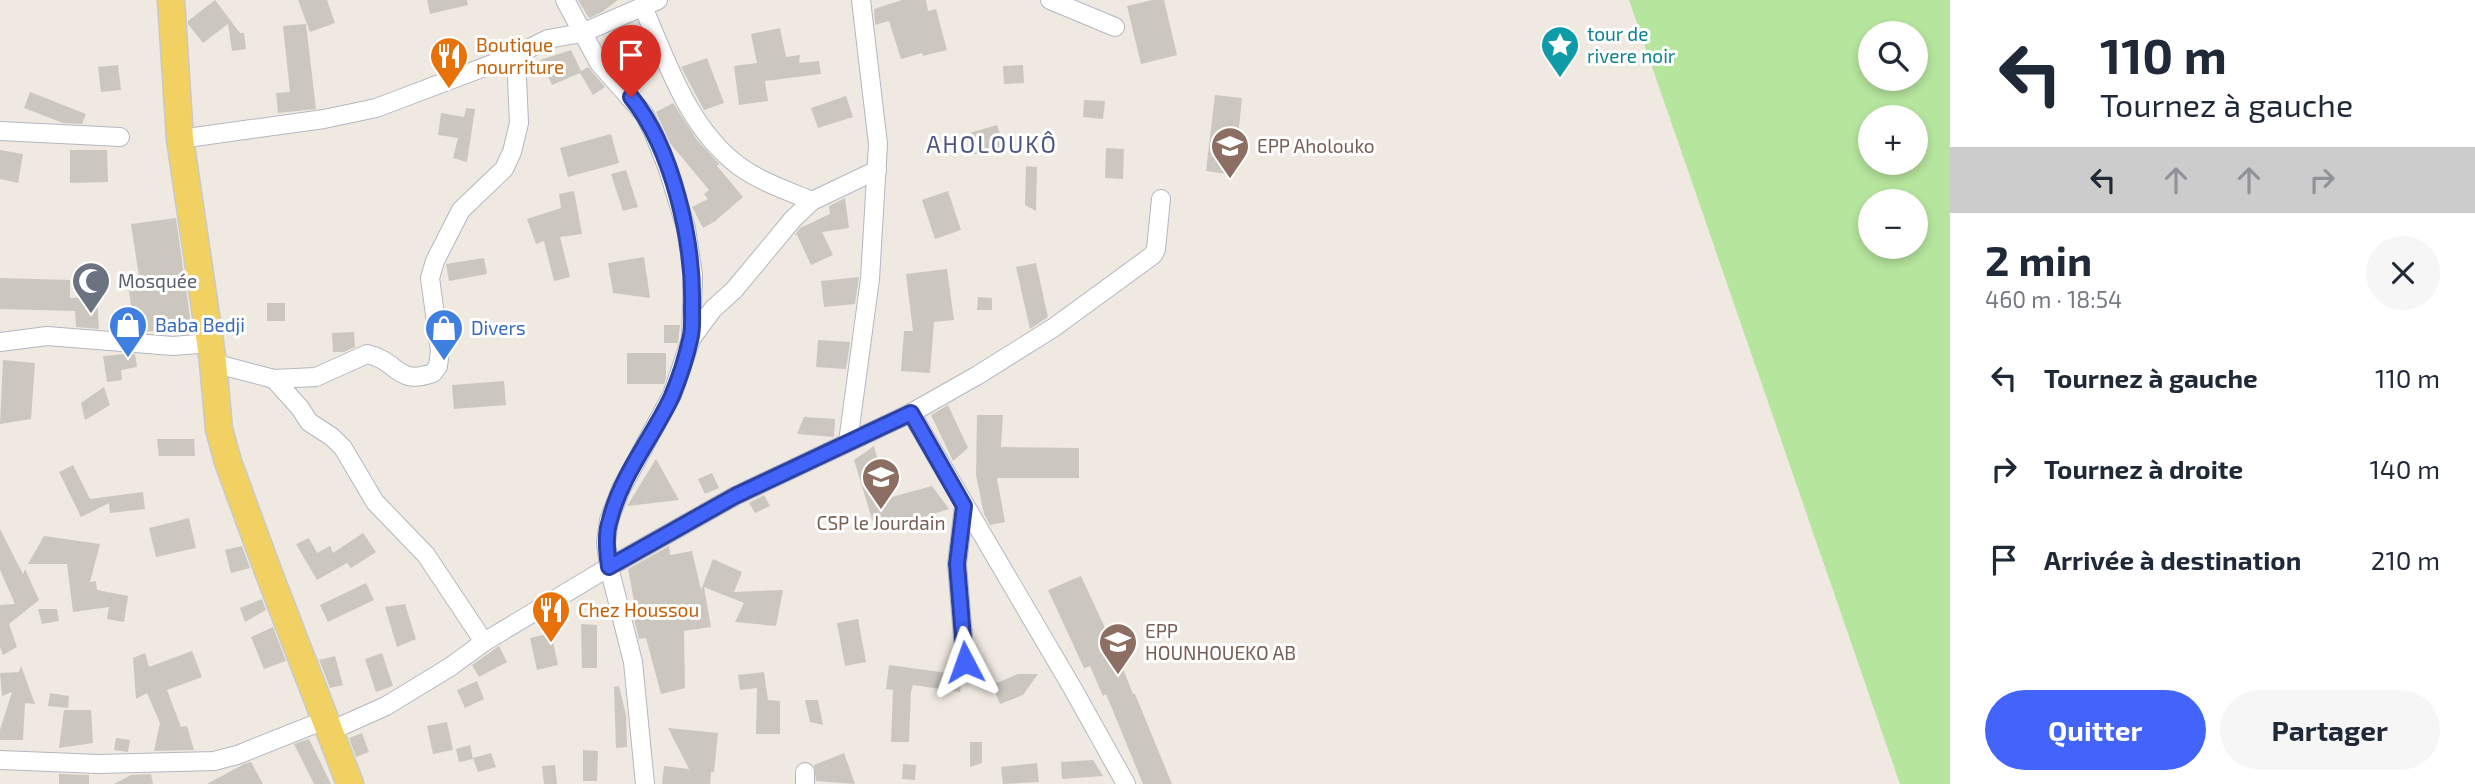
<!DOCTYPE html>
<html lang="fr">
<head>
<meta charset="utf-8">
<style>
	:root { --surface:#fff; --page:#f6f6f7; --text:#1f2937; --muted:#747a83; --accent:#4264fb }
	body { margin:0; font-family:"Exo 2",sans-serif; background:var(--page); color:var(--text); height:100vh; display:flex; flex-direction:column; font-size:26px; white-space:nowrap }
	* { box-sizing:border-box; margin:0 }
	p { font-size:23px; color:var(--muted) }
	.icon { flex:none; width:38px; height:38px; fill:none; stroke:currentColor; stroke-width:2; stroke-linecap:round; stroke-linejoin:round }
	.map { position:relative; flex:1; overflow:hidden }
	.side { display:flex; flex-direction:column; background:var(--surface); width:525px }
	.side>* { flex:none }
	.banner { background:#fff; color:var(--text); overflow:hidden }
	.fabs { position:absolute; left:1858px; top:21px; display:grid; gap:14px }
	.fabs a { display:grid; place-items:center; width:70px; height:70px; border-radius:50%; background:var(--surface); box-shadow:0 4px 10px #0003; font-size:35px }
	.pin { position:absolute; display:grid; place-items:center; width:60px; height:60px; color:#fff; margin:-72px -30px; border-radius:50% 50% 50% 0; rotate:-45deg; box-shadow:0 0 7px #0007 }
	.pin .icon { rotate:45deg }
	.me { position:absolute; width:77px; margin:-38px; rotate:356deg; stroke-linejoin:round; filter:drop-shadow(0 0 5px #0008) }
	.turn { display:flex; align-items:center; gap:24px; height:147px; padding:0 35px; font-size:32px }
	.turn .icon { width:91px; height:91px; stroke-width:2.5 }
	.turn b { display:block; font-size:49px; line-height:60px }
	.lanes { display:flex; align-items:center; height:66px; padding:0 35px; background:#0003; justify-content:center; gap:35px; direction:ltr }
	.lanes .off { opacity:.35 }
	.round { display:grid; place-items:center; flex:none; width:74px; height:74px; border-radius:37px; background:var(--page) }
	.summary { display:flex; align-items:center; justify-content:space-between; height:119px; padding:0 35px }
	h1 { font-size:42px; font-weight:700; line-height:52px }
	.cta { display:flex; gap:14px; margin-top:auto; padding:14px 35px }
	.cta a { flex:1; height:80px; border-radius:42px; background:var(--accent); color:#fff; font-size:28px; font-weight:700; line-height:80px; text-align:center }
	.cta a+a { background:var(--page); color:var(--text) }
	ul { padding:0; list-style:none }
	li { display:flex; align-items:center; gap:21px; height:91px; padding:0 35px }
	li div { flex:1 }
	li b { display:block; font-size:26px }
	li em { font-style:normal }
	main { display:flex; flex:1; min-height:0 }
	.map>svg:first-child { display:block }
</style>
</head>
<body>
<main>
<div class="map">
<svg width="1950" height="784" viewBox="0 0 1950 784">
	<rect width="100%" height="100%" fill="#efe9e1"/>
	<path fill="#b6e59e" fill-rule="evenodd" d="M 1629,0 L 1950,0 L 1950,784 L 1900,784 ZM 1871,33 L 1916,33 L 1916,79 L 1871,79 ZM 1871,117 L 1916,117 L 1916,163 L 1871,163 ZM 1871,201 L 1916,201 L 1916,247 L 1871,247 Z"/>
	<g fill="#cbc7bf">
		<polygon points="215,0 240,33 244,33 246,49 232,51 228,24 203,43 188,24 188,21"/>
		<polygon points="298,0 327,0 335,23 310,32"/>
		<polygon points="427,0 467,0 468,5 430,14"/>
		<polygon points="578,0 618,0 602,12 589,18"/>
		<polygon points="902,0 926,0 928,11 936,9 947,50 923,56 922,53 901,59 889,21 875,25 874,9"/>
		<polygon points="1152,0 1164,0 1177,55 1141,64 1127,6"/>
		<polygon points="306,24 316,109 278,113 276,93 290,92 283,26"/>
		<polygon points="639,27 654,62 622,72 609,37"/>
		<polygon points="780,28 786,57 800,55 799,63 819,61 821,74 765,81 768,101 739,105 734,66 757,63 751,34"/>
		<polygon points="571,50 581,71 588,67 605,87 593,95 580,73 552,85 540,60"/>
		<polygon points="707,58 724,103 704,110 681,67"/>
		<polygon points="118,65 121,90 101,92 98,67"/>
		<polygon points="1023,65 1024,83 1004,84 1003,66"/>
		<polygon points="30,92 86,114 82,124 63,123 24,108"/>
		<polygon points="1215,95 1242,98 1234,175 1206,171"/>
		<polygon points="846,96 853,117 818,128 811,108"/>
		<polygon points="1084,100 1105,101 1103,119 1083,117"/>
		<polygon points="673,103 697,140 719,164 717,166 743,197 714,222 703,228 692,207 708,199 704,194 709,190 670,143 656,112"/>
		<polygon points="466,108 475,109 467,162 453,158 458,138 438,135 441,113 464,117"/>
		<polygon points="997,125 1004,146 972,155 966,134"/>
		<polygon points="611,134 619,163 568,177 560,148"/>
		<polygon points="1106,148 1124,149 1123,179 1105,178"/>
		<polygon points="0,150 23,154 18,183 0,179"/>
		<polygon points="70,150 107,150 108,182 70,183"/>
		<polygon points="1026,166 1037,167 1036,211 1025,205"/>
		<polygon points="626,170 638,207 623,211 611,174"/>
		<polygon points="574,191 582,234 560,237 570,277 554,281 544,241 536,244 527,219 561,208 559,194"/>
		<polygon points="948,191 961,230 935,239 922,200"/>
		<polygon points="845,198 849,228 822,232 833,255 811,265 797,235 795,235 800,228 830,214 829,206"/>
		<polygon points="176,218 192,331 176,333 176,330 135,332 128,285 140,283 131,224"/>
		<polygon points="644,257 650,298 613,293 608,263"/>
		<polygon points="484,258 487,274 449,281 446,264"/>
		<polygon points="1036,263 1048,317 1030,329 1016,267"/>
		<polygon points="947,269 954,320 934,322 930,373 901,371 904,331 913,331 906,274"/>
		<polygon points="859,277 855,304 824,307 821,281"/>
		<polygon points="0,278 70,280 70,298 97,297 99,329 76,327 75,311 0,309"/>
		<polygon points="978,297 992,298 992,310 977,310"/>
		<rect x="267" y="303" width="18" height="18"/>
		<polygon points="664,325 680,325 678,343 664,343"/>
		<polygon points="354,332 355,347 344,352 333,352 332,333"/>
		<polygon points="818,340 850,342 846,369 816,367"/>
		<polygon points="627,353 666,353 666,377 664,384 627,384"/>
		<polygon points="124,354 135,354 137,367 121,370 122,380 107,382 103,356"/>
		<polygon points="3,360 35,363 31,419 0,424"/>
		<polygon points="504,381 506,405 454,409 452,385"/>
		<polygon points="104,387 110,405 85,420 81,403"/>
		<polygon points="948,405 968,448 953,461 931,415"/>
		<polygon points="977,415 1003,415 1001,447 1079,448 1079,478 997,478 1005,522 990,525 984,514 976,475"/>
		<polygon points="804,417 835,419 834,437 797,434"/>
		<polygon points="157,439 194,439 195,456 159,456"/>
		<polygon points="874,446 888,498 932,486 949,509 876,532 854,460"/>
		<polygon points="656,459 679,500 627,506"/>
		<polygon points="73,465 90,499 143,492 145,509 110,513 109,503 81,517 59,472"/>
		<polygon points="712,473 719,488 705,494 698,479"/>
		<polygon points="764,495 770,506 755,513 749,503"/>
		<polygon points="189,518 196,548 156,557 149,528"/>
		<polygon points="0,529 23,574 25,569 39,600 9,624 17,647 3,655 0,647 0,605 15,604 0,570"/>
		<polygon points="363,533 376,552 351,568 347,563 317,580 296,544 309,538 317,553 330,546 333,553"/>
		<polygon points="44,536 100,544 90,582 96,581 97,590 128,596 124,622 107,619 109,607 73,612 67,564 28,564"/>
		<polygon points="242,546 250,568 231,573 225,550"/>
		<polygon points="669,546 670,555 692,551 701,590 713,559 742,572 734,592 783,590 776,626 735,622 744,603 704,587 711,627 684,631 685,688 661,694 646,638 639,639 632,611 636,611 628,569"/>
		<polygon points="1081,576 1117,654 1133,694 1135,694 1172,784 1143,784 1106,694 1103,696 1090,666 1084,668 1048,590"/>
		<polygon points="366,583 374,600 328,622 320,605"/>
		<polygon points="262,599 266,610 245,622 240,608"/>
		<polygon points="405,604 416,639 397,647 385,607"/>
		<polygon points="38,609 57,609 59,621 42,624"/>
		<polygon points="858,619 866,662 845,666 837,623"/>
		<polygon points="581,624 597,625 597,668 582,668"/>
		<polygon points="273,627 286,661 264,669 251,637"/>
		<polygon points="551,633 558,665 537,670 530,638"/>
		<polygon points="499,646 507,662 479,677 472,665"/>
		<polygon points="192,651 202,677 167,690 181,727 187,726 194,750 154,751 160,723 147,693 136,699 133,658 145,653 149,667"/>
		<polygon points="382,653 393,686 376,692 365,659"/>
		<polygon points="335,656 343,685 330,688 319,660"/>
		<polygon points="889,665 962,675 960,692 913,685 911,692 909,742 891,742 893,690 886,689"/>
		<polygon points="21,666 35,704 25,703 23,740 0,740 0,730 12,692 2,696 0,673 19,672"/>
		<polygon points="764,672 768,700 780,701 780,734 756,734 757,688 740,690 738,675"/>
		<polygon points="1018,674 1038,674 1023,695 1000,704 992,685"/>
		<polygon points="477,681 484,699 465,708 457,690"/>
		<polygon points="619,686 626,715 627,747 616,748 614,687"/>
		<polygon points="50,693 69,696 68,708 48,706"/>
		<polygon points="805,700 818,700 823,725 810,722"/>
		<polygon points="64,710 91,710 93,743 59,748"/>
		<polygon points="447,722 453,750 433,754 427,726"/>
		<polygon points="668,728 718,733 714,772 711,772 710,784 662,784 664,766 689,769"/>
		<polygon points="362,733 369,752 356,757 349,738"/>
		<polygon points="116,738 130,740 128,752 114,750"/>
		<polygon points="309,739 331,784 314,784 294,744"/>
		<polygon points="970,742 982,742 982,763 970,767"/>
		<polygon points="470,745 473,759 459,762 456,749"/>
		<polygon points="583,750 598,751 597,781 583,781"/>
		<polygon points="491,753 496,767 478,772 473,758"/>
		<polygon points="844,753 855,784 816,781 814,765"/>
		<polygon points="1093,760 1103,776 1062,779 1061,762"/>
		<polygon points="251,762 263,784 207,784 244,764"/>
		<polygon points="1037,763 1039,782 1003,784 1001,767"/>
		<polygon points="903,764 916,765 915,780 902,779"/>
		<polygon points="555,765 557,784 544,784 542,766"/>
		<polygon points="59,774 89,775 89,784 59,784"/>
		<polygon points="151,774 153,784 114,784 131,775"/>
	</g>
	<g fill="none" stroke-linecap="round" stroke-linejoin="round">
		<defs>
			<g id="street">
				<polyline points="565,0 599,63 644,114 654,134 668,169 686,228 693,275 691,339 672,395 621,489 609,520 606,543 609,567 633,662 645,784"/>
				<polyline points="1050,0 1115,27"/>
				<path d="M 643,7 C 668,64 688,128 739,166 C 761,182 788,191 812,201"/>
				<polyline points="0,131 120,137"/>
				<polyline points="180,139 324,119 376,108 516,55 548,39 582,33 658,0"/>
				<polyline points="691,339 713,309 734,290 793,219 812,201 877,170"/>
				<polyline points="0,342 47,336 173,346 210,343"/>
				<path d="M 213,363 L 274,379 L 316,377 L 367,354 C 399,361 396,386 433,373 L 438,366 L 440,351 L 430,278 L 435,261 L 461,210 L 504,169 L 512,152 L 519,123 L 516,55"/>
				<polyline points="274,379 300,408 309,422 332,437 343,448 375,502 426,555 484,642"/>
				<polyline points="911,413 1073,689 1126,784"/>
				<polyline points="848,442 870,279 878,144 861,0"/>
				<polyline points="964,506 957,564 965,662"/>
				<polyline points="330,731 386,706 450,667 484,642 609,567 735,496 911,413 978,375 1053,328 1153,255 1156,249 1161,199"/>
				<polyline points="0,760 99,764 214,761 237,755 325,720"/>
				<polyline points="805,784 805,772"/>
			</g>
			<polyline id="primary" points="171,0 180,139 213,363 219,429 228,462 268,571 350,784"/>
		</defs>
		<use href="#street" stroke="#b4b7c1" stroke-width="20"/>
		<use href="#primary" stroke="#c9c9c9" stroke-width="29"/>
		<use href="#street" stroke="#fff" stroke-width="18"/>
		<use href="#primary" stroke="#f2d163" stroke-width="26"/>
	</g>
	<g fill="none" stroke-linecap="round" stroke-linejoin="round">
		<defs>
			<path id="route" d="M 631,97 C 673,149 694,243 692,308 C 692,319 693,330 690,340 C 686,358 679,379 672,396 C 653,437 621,475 610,520 C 605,535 607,551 609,567 L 735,496 L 911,413 L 964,506 L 957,564 L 965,662"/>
		</defs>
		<use href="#route" stroke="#2b41a3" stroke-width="18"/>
		<use href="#route" stroke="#4264fb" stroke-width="12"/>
	</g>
	<defs>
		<symbol id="sight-pin" viewBox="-11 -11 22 30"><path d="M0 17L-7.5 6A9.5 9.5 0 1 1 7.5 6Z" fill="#0f9aa8" stroke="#fff"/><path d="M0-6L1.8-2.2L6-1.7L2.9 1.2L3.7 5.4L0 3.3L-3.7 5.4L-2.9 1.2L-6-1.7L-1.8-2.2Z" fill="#fff"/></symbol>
		<symbol id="restaurant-pin" viewBox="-11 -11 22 30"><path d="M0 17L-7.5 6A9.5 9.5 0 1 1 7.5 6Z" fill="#e8710a" stroke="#fff"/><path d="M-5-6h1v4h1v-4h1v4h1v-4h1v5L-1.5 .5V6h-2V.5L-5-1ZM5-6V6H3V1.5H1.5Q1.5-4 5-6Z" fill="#fff"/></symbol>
		<symbol id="school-pin" viewBox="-11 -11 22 30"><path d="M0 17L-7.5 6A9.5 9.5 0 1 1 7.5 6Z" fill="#8d6e63" stroke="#fff"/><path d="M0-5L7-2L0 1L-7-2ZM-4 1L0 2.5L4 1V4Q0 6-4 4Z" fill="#fff"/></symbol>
		<symbol id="mosque-pin" viewBox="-11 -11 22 30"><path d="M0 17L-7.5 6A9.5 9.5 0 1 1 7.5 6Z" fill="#6b7280" stroke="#fff"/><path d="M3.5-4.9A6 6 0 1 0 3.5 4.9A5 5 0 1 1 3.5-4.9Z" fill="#fff"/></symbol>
		<symbol id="shop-pin" viewBox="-11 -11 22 30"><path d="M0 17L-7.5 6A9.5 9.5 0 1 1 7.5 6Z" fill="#3f7fe0" stroke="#fff"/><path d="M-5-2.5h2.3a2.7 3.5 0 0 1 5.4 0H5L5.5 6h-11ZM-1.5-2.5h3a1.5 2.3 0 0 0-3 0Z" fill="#fff"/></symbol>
	</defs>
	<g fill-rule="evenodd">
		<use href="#sight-pin" x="1538" y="23" width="44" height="60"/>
		<use href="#restaurant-pin" x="427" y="34" width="44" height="60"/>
		<use href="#school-pin" x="1208" y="124" width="44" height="60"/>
		<use href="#mosque-pin" x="69" y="259" width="44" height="60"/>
		<use href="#shop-pin" x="106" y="303" width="44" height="60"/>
		<use href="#shop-pin" x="422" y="306" width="44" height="60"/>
		<use href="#school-pin" x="859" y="455" width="44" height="60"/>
		<use href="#restaurant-pin" x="529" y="588" width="44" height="60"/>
		<use href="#school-pin" x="1096" y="620" width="44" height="60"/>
	</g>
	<g text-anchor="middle" stroke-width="6" stroke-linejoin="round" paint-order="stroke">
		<g font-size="19" fill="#0d838f" stroke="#fff" text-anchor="start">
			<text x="1587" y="41">tour de<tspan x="1587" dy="22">rivere noir</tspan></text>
		</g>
		<g font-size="19" fill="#c56008" stroke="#fff" text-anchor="start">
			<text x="476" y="52">Boutique<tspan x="476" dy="22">nourriture</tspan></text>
			<text x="578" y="617">Chez Houssou</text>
		</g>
		<g font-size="19" fill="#785e54" stroke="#fff" text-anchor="start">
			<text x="1257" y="153">EPP Aholouko</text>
			<text x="881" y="530" text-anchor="middle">CSP le Jourdain</text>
			<text x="1145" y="638">EPP<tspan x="1145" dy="22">HOUNHOUEKO AB</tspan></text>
		</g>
		<g font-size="19" fill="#5b616d" stroke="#fff" text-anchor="start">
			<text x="118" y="288">Mosquée</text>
		</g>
		<g font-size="19" fill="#366cbe" stroke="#fff" text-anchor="start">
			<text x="155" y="332">Baba Bedji</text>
			<text x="471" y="335">Divers</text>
		</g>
		<g font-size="23" letter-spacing="2" fill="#4d5680" stroke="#fff">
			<text x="992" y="153">AHOLOUKÔ</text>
		</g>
	</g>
</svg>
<div class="fabs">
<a><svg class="icon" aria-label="search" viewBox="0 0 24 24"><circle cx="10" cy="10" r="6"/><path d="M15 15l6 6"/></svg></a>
<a>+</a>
<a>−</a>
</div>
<div class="pin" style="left:631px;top:97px;background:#d93025"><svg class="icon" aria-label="arrive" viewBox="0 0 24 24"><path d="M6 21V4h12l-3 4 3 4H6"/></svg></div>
<svg class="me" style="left:965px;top:662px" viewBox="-20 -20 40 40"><path d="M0-17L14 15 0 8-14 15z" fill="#4264fb" stroke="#fff" stroke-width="4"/></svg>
</div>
<section class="side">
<div class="banner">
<div class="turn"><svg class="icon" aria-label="left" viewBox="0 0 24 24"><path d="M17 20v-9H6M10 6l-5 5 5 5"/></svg><div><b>110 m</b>Tournez à gauche</div></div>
<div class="lanes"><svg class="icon" aria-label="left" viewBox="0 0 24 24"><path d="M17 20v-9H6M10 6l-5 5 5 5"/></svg><svg class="icon off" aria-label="ahead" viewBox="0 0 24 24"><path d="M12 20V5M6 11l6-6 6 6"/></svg><svg class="icon off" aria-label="ahead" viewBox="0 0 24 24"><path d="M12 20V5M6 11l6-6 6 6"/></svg><svg class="icon off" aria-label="right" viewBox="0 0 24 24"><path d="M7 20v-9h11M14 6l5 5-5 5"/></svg></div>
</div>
<div class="summary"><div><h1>2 min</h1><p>460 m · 18:54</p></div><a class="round"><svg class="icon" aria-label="close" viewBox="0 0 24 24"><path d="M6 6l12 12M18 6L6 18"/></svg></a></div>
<ul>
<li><svg class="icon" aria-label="left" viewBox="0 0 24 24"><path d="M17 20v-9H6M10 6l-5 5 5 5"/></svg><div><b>Tournez à gauche</b></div><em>110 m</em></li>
<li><svg class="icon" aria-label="right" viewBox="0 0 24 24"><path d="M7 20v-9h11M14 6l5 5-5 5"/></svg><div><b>Tournez à droite</b></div><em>140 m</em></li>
<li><svg class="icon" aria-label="arrive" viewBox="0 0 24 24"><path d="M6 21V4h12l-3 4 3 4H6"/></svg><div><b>Arrivée à destination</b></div><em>210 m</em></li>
</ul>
<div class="cta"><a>Quitter</a><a>Partager</a></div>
</section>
</main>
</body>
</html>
